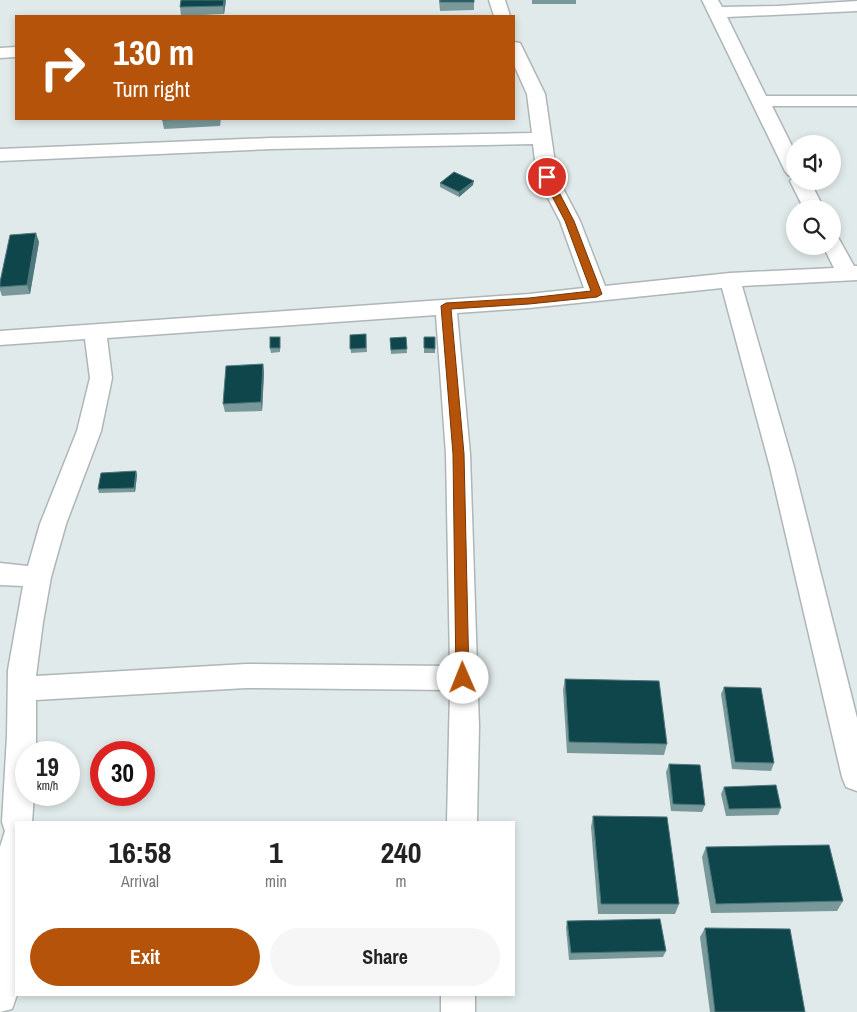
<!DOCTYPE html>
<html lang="en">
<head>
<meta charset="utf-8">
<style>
	:root { --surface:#fff; --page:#f6f6f6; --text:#222; --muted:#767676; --accent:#b45309 }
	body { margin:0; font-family:"Archivo Narrow",sans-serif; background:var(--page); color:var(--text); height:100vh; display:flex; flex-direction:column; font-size:19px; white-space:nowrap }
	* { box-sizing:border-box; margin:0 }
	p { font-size:16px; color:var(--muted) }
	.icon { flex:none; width:28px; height:28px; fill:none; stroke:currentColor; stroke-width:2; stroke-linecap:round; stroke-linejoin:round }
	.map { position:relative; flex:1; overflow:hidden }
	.sheet { position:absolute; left:15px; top:821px; width:500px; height:175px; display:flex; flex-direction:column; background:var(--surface); border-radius:0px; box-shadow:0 2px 8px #0003 }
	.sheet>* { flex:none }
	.hud { position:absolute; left:15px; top:15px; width:500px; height:105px; border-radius:0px; box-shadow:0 2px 8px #0003; background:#b45309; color:#fff; overflow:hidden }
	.buttons { position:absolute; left:786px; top:135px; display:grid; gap:10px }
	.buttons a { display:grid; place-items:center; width:55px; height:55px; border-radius:50%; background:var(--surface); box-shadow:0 2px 8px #0003; font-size:25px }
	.speed { position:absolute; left:15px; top:741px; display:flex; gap:10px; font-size:25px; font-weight:700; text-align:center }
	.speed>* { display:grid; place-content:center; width:65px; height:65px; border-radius:50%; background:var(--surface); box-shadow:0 2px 8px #0003; line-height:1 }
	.speed small { font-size:12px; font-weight:400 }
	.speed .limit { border:8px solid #d22; background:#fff; color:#111 }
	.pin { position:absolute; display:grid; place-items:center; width:42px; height:42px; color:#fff; margin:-21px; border:2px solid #fff; border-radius:50%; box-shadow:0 1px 5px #0007 }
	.me { position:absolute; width:55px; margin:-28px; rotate:359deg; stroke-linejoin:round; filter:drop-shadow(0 0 4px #0008) }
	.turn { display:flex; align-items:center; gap:18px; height:105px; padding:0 15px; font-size:22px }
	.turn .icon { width:65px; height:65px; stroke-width:2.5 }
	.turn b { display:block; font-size:35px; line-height:42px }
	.eta { display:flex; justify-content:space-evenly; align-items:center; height:85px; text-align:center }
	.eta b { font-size:30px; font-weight:800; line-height:35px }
	.cta { display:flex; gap:10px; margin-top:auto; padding:10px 15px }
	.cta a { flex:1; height:58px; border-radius:30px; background:var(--accent); color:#fff; font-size:20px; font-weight:800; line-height:58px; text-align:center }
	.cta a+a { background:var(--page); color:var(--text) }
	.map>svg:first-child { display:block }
</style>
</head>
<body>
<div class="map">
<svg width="857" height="1012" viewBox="0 0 857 1012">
	<rect width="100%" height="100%" fill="#e1eaea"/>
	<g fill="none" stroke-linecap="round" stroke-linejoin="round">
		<defs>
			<g id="minor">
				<polygon points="489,0 505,0 510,16 494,16"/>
				<polygon points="702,0 718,0 722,7 778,6 857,1 857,11 727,17 766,96 857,96 857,106 772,106 795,152 795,181 810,181 824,209 804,209 790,181 794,177 788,175 785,171"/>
				<path d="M 514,42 L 520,43 L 522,47 L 545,94 L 557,177 L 580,221 L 605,286 L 730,273 L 834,268 L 823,246 L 832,246 L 832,238 L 839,239 L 854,266 L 857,266 L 857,280 L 742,286 L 794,467 L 857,718 L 857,791 L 846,787 L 842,777 L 770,467 L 722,288 L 529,308 L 457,313 L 470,454 L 479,726 L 477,822 L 447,822 L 450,690 L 246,688 L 36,700 L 36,752 L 26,752 L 26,795 L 34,795 L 32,822 L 16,822 L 17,995 L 12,1009 L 0,1012 L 0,847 L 5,831 L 2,822 L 7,736 L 8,670 L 23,586 L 0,585 L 0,563 L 28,566 L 40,524 L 77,431 L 90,378 L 85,339 L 0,345 L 0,331 L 529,294 L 584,288 L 560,221 L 537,177 L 533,144 L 271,149 L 0,161 L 0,149 L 271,138 L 532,133 L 527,94 L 514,65 ZM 436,315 L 446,454 L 450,666 L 246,664 L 36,676 L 43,622 L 51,577 L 66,524 L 101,431 L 112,378 L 107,338 Z"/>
				<polygon points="16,47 16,57 0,58 0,48"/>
				<rect x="441" y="995" width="34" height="17"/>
			</g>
		</defs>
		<use href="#minor" stroke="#aeb6b7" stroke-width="3"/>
		<use href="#minor" fill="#fff" fill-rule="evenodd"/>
	</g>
	<g fill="#78989a">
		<polygon points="181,0 226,0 224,14 181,16 180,7"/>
		<polygon points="439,0 474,0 474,10 440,11"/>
		<rect x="532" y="0" width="44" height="4"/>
		<polygon points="162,119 221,119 220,126 164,129"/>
		<polygon points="440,183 473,185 459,197 440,187"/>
		<polygon points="39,242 30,294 2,296 0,290 0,282"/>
		<polygon points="366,334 367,352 351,353 350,335"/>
		<polygon points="406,337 407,353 391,354 390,338"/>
		<rect x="424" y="337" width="11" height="16"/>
		<polygon points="280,341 280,352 271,353 270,348"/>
		<polygon points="263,364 264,373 262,411 225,412 223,404"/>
		<polygon points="136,471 137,475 135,492 99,493 98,489"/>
		<polygon points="565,679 667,744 664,755 567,753 563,690"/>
		<polygon points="724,687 774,763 771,771 732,769 721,694"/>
		<polygon points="669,764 705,805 702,812 671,811 666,772"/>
		<polygon points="724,787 781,808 778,815 726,816 721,794"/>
		<polygon points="593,816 679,904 675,914 598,914 591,827"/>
		<polygon points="706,847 843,901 837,911 711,913 702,857"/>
		<polygon points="567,921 666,951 663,957 569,960 566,928"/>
		<polygon points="705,928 805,1012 710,1012 700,937"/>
	</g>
	<g fill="#4e777b">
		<polygon points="224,0 226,0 224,14 223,6"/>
		<polygon points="474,181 473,185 459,197 459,192"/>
		<polygon points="36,233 39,242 30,294 27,285"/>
		<polygon points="263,364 264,373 262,411 261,402"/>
		<polygon points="136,471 137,475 135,492 134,488"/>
	</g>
	<g fill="#0f464b" stroke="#4e777b">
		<polygon points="181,0 224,0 223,6 180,7"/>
		<rect x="440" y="0" width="34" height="2"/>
		<polygon points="162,119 188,119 162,120"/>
		<polygon points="454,172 474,181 459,192 440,183"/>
		<polygon points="36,233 27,285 0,287 0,282 10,235"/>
		<polygon points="366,334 366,348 350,349 350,335"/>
		<rect x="270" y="337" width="10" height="11"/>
		<polygon points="406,337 407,349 391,350 390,338"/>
		<polygon points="424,337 435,337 435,349 424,348"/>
		<polygon points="263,364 261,402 223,404 226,366"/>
		<polygon points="136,471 134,488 98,489 101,473"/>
		<polygon points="565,679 659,681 667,744 569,742"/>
		<polygon points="724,687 761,688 774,763 735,762"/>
		<polygon points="669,764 700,765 705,805 673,804"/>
		<polygon points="776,785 781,808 729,809 724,787"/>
		<polygon points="593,816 667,817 679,904 601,904"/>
		<polygon points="829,845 843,901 716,904 706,847"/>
		<polygon points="660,919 666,951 571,953 567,921"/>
		<polygon points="705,928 790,929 805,1012 715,1012"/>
	</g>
	<polygon fill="#b45309" stroke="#753606" points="547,175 551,177 574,221 602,294 597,297 529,304 451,309 464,454 469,678 467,682 463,684 458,682 456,678 453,454 441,306 446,303 529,298 591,291 565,221 542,177"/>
</svg>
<div class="buttons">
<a><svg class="icon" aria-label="sound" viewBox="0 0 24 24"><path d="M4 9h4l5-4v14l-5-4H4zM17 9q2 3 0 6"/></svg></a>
<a><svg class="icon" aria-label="search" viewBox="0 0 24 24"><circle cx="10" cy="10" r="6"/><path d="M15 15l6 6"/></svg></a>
</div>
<div class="speed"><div>19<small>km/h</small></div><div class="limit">30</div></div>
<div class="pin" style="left:547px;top:177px;background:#d93025"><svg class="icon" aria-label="arrive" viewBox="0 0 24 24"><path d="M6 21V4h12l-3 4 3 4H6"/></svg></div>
<svg class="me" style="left:463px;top:678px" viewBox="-20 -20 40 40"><circle r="19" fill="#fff"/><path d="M0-13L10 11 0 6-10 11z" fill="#b45309"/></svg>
<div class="hud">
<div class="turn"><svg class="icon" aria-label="right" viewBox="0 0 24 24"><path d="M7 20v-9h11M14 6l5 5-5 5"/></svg><div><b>130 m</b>Turn right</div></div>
</div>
<section class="sheet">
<div class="eta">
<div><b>16:58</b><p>Arrival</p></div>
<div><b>1</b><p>min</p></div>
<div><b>240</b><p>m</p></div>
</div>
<div class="cta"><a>Exit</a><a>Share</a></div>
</section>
</div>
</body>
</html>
